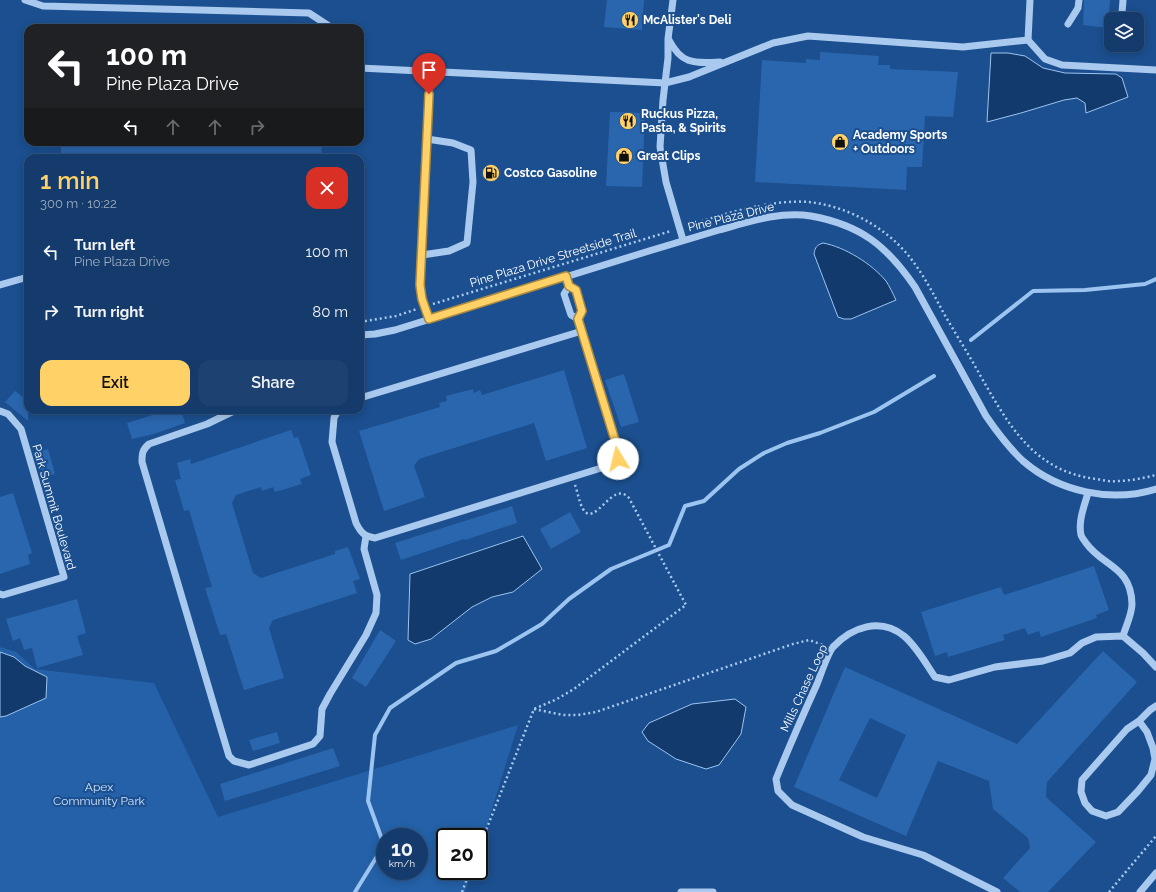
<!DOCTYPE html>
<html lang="en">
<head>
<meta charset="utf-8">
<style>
	:root { --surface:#143b6b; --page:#1d4271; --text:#f1f3f6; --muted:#9dadc1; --line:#33557e; --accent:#ffd166 }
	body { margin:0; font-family:Raleway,sans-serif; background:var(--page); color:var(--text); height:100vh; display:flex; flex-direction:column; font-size:15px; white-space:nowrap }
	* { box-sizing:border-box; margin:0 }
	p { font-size:13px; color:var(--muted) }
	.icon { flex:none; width:22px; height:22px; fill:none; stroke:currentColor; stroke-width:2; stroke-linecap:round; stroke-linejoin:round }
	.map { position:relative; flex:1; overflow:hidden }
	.sheet { position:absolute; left:24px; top:154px; width:340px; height:260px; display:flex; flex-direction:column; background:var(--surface); border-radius:12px; box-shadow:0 2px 10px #0003,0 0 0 1px var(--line) }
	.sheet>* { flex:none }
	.guide { position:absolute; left:24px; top:24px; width:340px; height:122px; border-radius:12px; box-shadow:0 2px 10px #0003,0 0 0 1px var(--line); background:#202124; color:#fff; overflow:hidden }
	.controls { position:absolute; left:1104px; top:12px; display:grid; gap:8px }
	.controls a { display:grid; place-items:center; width:40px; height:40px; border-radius:8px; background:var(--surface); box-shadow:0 2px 10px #0003,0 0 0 1px var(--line); font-size:20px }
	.speed { position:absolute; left:376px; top:828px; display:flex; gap:8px; font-size:20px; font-weight:700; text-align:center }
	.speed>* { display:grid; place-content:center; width:52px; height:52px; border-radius:50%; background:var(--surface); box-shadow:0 2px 10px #0003,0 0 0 1px var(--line); line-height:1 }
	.speed small { font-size:10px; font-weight:400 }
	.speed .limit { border:2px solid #111; border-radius:6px; background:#fff; color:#111 }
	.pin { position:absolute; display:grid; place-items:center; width:34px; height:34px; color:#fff; margin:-41px -17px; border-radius:50% 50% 50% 0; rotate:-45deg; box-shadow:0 0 4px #0007 }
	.pin .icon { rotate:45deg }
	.me { position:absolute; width:44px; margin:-22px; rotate:351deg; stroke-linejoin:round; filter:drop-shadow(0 0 3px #0008) }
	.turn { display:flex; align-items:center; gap:14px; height:84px; padding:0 16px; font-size:18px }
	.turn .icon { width:52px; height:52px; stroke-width:2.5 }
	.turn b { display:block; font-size:28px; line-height:34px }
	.lanes { display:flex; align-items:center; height:38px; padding:0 16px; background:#0003; justify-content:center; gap:20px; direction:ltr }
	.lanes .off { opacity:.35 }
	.round { display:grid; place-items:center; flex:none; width:42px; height:42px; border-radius:12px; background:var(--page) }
	.summary { display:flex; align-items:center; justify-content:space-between; height:68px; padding:0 16px }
	h1 { font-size:24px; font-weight:600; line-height:30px; color:var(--accent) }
	.action { display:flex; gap:8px; margin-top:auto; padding:8px 16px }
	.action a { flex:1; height:46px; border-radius:12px; background:var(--accent); color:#111; font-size:16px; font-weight:600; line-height:46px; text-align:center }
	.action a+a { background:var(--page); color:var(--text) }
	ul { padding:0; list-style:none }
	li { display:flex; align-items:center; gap:12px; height:60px; padding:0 16px }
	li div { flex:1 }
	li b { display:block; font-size:15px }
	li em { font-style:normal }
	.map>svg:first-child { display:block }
</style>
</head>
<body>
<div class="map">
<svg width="1156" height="892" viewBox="0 0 1156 892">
	<rect width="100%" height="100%" fill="#1b4f8f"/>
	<path fill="#2461a8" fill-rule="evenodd" d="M 0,647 L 16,652 L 35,669 L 154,683 L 218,817 L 518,725 L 479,851 L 479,837 L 445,837 L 445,871 L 472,871 L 465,892 L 0,892 ZM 385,837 L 419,837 L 419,871 L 385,871 Z"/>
	<g fill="#123a6d" stroke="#9cc4f0">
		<polygon points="991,53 1008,53 1025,56 1043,68 1065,73 1116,74 1122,78 1128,97 1086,113 1085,103 1077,98 1064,100 1021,113 987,122"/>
		<path d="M 823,243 C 845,247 872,264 886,281 C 890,287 893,294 896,300 L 851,319 L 844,319 L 838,317 L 814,254 C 815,247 817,245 823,243 Z"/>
		<polygon points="523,536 542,569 513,592 492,597 472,607 431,639 415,644 408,640 410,574"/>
		<polygon points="0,652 14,657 25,666 47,677 46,698 6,716 0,717"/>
		<polygon points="735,699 746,707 741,734 719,765 706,769 676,759 648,741 642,732 649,723 692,704"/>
	</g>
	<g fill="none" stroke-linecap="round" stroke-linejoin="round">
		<g stroke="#9cc4f0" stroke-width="4">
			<polyline points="971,340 1033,291 1085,290 1145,284 1156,279"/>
			<polyline points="355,892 384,845 368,801 375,735 390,708 456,663 496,651 542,624 569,599 611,569 669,545 685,506 704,501 739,469 764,453 787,443 820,433 874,412 934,376"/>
		</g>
	</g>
	<g fill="#2a66ad" fill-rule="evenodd">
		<polygon points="607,0 644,0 642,30 604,27"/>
		<polygon points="1084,0 1110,0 1108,28 1083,25"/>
		<polygon points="820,52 879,56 878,65 890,65 890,69 958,72 953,117 925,116 922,167 907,167 906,190 755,182 762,60 806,63 806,59 820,60"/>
		<polygon points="610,112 645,113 642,187 606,186"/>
		<polygon points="61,142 322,142 321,158 61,158"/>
		<polygon points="564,370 587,448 546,461 534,423 419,459 414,466 425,497 384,511 359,431 440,407 439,403 447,401 446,396 473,389 474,393 480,390 482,395"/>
		<polygon points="624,374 639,422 621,427 605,380"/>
		<polygon points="15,391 28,401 28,421 5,402"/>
		<polygon points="168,410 181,410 185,423 154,434 132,439 127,423"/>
		<polygon points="291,430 294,438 298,437 311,475 300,479 302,484 275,492 273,487 262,491 261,487 236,495 232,503 253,573 261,578 335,554 335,551 348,547 360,579 353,581 357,593 273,620 269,628 284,678 244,690 226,634 220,635 205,588 212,587 189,510 184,511 175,480 181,479 177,463 190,459 191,464"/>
		<polygon points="48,449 55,474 42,478 34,453"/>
		<polygon points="13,493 32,553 28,555 30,564 0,574 0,497"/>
		<polygon points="512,506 517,523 465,540 464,539 401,560 395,543"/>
		<polygon points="570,512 581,532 551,549 540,529"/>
		<polygon points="1094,566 1109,610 1096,615 1097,618 1041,637 1039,631 1028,635 1025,628 1003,635 1005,640 948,657 947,652 935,656 921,612 1001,587 1004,595"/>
		<polygon points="77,599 86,633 77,636 83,655 37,668 32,648 24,650 20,638 13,641 6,619"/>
		<polygon points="380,630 396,641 366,687 352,678"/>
		<path d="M 1103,651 L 1137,682 L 1047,782 L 1046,797 L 1096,842 L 1048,892 L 1020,892 L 1003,878 L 1030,848 L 1028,838 L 993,809 L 989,781 L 938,761 L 906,836 L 794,787 L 845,667 L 1017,744 ZM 870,718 L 906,735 L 877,798 L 839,780 Z"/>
		<polygon points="277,732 280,743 253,751 249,740"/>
		<polygon points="333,748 340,766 225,801 220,784"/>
	</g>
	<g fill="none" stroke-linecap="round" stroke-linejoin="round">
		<g stroke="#a9c9ee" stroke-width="2.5" stroke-dasharray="2 3" stroke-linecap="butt">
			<path d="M 687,226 C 723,214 771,199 809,202 C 846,206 884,226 908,255 C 922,272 933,293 943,312 C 955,333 968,353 980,375 C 1008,424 1033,471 1096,479 C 1103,480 1110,482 1117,481 C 1130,481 1143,478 1156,475"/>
			<polyline points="433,304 671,231"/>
			<polyline points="360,322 396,316 417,309"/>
			<polyline points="534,709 563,715 578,715 596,712 793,644 809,640 823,645"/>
			<path d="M 479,848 L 534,709 L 557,699 L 574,689 L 686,605 L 629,498 C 612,479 595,529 583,509 C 579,502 578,493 575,485"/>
			<polyline points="462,892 470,871"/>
			<polyline points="1109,892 1156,836"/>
		</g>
		<g stroke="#a9c9ee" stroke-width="7">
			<polyline points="25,0 43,6 309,13 332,28"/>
			<polyline points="673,0 668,39 668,58 663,100 660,147 666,182 683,240"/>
			<polyline points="1123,0 1122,13 1124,19"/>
			<polyline points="1068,24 1078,8 1079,0"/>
			<path d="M 669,40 C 682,65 694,63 720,62"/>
			<polyline points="1028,40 1045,59 1062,65 1156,70"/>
			<polyline points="360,68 665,83 689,77 773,43 808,36 963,47 1028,40 1030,0"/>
			<polyline points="422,255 449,251 467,243 473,182 471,150 453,143 427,139"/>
			<polyline points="0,285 28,277"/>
			<polygon points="569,286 576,290 582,311 578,319 571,315 564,294"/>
			<polyline points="429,319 422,299 420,285 430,71"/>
			<path d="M 360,335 L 375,334 L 395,330 C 480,304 564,277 649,251 C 673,244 696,237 719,230 C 748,222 780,211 811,216 C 861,225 887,246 915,287 L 986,416 C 997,432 1009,448 1023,461 C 1059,492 1111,503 1156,489"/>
			<polyline points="360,398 582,331"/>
			<path d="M 236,410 L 207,424 L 149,444 C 142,450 142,454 142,462 L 220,726 L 229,756 L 234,761 L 249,765 L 313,744 L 320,736 L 322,709 L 330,694 L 366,635 L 376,613 L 377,595 L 364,549 L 366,536"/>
			<polyline points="329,410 336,414"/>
			<path d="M 338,410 L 334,418 L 332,442 L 356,523 C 361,533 364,536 375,538 L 611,465 L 618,459 L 619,450 L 578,319"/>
			<polyline points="0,411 8,414 21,429 64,577 3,595 0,594"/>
			<path d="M 1088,493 C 1084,507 1078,521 1081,535 C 1082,538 1084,540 1086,543 C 1103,567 1131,566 1132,604 C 1132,614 1126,626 1123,636"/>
			<polyline points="1139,721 1147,732 1153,748 1155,759 1151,775 1138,791 1118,812 1106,816 1092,811 1085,803 1081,792 1082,780 1127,729 1139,721 1150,710 1156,706"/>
			<polyline points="681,892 713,892"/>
			<path d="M 997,892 L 923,855 L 863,837 L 792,805 L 778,791 L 776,779 C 789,747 803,715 817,684 C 821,674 827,655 833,647 C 852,627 880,617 904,636 C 917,647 926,664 935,677 L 949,680 L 995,667 L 1043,661 L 1070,653 L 1082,643 L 1096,637 L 1123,636 L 1143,653 L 1156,667"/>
			<polyline points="1140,892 1156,873"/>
		</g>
	</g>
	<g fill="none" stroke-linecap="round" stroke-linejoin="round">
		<defs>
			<polyline id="route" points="429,94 420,285 422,299 429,319 566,276 569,286 576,290 582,311 578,319 618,450 618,459"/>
		</defs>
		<use href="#route" stroke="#a68842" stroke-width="10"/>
		<use href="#route" stroke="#ffd166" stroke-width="7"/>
	</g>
	<defs>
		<symbol id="restaurant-disc" viewBox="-11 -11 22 22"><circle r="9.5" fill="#ffd166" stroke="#1b4f8f"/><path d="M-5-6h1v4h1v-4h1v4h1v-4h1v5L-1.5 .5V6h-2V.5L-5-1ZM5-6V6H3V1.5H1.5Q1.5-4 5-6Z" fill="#111"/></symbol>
		<symbol id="shop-disc" viewBox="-11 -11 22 22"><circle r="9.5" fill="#ffd166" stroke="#1b4f8f"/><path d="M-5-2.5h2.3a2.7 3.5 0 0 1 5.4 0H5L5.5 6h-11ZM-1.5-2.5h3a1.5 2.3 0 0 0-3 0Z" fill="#111"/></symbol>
		<symbol id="fuel-disc" viewBox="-11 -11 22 22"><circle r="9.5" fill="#ffd166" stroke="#1b4f8f"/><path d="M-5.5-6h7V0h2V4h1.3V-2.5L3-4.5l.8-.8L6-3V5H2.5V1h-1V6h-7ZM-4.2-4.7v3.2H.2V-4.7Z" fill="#111"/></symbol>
	</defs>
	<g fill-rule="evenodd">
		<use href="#restaurant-disc" x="620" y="10" width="20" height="20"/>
		<use href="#restaurant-disc" x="618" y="111" width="20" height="20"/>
		<use href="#shop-disc" x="830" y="132" width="20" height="20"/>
		<use href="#shop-disc" x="614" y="146" width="20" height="20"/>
		<use href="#fuel-disc" x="481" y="163" width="20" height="20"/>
	</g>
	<g text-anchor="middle" stroke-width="4" stroke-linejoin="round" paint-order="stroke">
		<g font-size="12" font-weight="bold" fill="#fff" stroke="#1b4f8f" text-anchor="start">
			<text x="643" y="24">McAlister's Deli</text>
			<text x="641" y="118">Ruckus Pizza,<tspan x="641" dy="14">Pasta, &amp; Spirits</tspan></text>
			<text x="853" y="139">Academy Sports<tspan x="853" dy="14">+ Outdoors</tspan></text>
			<text x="637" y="160">Great Clips</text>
			<text x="504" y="177">Costco Gasoline</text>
		</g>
		<g font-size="12" fill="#fff" stroke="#1b4f8f">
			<text transform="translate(731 217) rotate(-14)" y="4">Pine Plaza Drive</text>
			<text transform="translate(553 258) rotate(-17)" y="4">Pine Plaza Drive Streetside Trail</text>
			<text transform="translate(54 507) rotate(74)" y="4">Park Summit Boulevard</text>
			<text transform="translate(804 688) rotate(-65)" y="4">Mills Chase Loop</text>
		</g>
		<g font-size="12" fill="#cfe3fa" stroke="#1b4f8f">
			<text x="99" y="791">Apex<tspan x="99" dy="14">Community Park</tspan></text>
		</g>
	</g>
</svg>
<div class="controls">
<a><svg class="icon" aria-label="layers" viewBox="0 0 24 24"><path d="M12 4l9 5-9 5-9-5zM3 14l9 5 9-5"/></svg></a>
</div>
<div class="speed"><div>10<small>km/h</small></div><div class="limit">20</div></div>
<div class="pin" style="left:429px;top:94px;background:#d93025"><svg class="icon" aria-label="arrive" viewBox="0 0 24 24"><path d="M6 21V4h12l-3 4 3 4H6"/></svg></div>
<svg class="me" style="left:618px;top:459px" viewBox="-20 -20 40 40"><circle r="19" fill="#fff"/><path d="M0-13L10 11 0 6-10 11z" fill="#ffd166"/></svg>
<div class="guide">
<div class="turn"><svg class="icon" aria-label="left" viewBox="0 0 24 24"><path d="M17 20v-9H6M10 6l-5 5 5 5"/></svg><div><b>100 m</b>Pine Plaza Drive</div></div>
<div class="lanes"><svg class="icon" aria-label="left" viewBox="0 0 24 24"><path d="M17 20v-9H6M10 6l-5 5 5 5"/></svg><svg class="icon off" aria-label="ahead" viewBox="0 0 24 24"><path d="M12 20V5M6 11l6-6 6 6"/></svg><svg class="icon off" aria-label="ahead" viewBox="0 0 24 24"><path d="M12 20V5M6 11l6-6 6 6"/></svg><svg class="icon off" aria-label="right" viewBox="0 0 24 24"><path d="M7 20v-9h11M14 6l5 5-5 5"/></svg></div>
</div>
<section class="sheet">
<div class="summary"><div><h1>1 min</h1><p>300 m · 10:22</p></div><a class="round" style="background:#d93025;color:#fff"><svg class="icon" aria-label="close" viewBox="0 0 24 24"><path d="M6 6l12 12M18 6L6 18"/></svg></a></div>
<ul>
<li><svg class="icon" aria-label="left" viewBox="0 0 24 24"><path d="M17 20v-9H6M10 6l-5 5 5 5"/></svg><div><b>Turn left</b><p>Pine Plaza Drive</p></div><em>100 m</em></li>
<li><svg class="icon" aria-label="right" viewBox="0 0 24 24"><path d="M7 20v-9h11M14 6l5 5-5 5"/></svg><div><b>Turn right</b></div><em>80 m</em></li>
</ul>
<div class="action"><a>Exit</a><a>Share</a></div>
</section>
</div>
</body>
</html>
